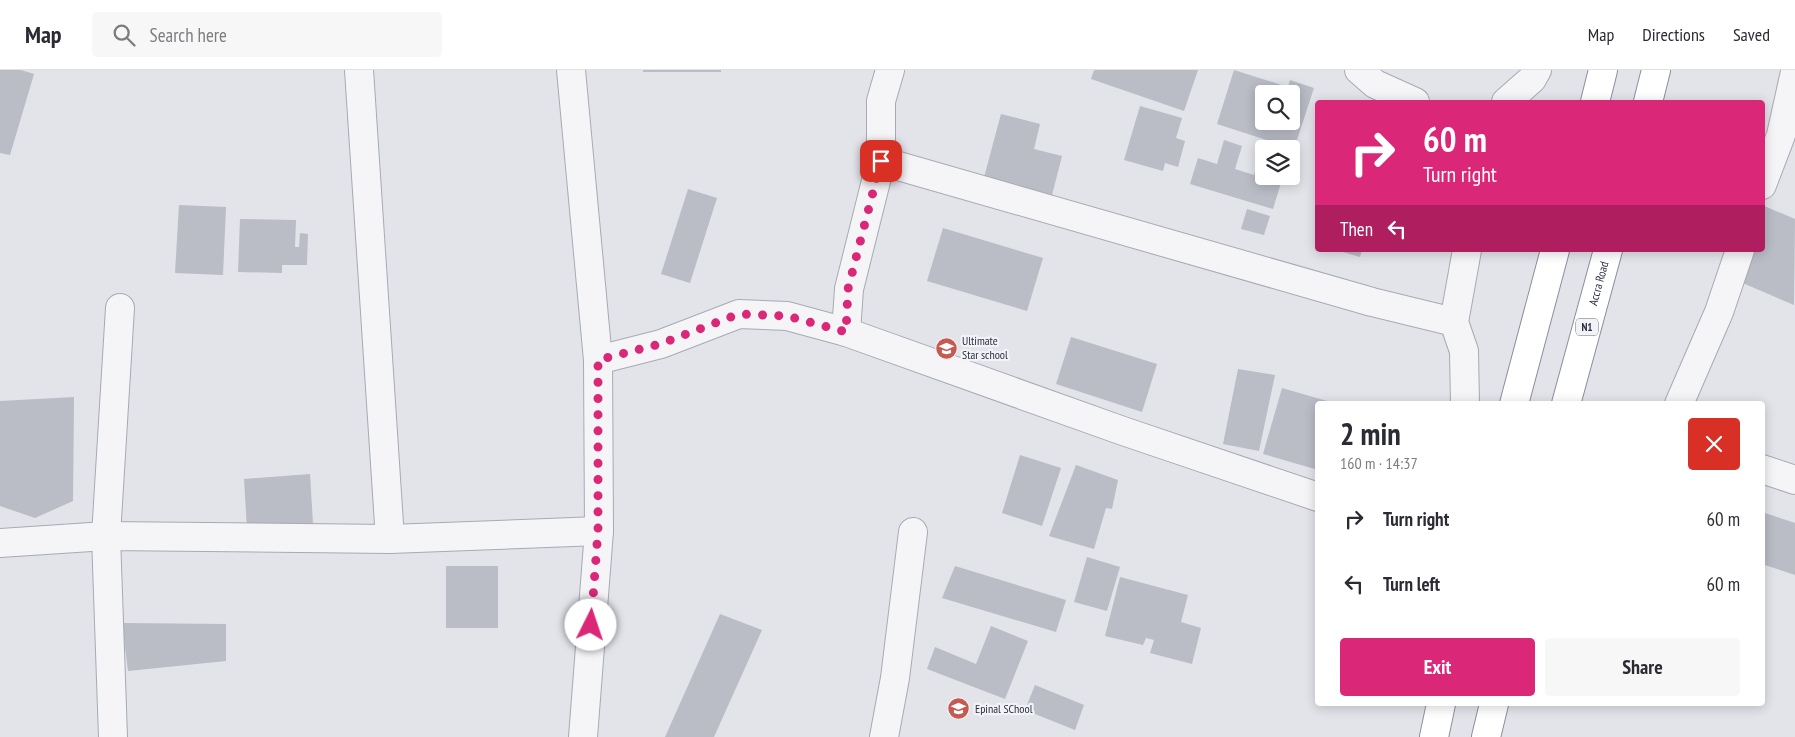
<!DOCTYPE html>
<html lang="en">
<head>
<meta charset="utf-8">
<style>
	:root { --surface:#fff; --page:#f7f7f7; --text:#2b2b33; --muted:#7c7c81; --line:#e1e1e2; --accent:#db2777 }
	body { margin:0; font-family:"PT Sans Narrow",sans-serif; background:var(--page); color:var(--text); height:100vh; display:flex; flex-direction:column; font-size:19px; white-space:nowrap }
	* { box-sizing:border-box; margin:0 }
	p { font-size:16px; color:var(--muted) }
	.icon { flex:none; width:28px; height:28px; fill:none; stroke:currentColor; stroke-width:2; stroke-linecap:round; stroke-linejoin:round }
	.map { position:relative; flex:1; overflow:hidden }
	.details { position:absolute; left:1315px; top:331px; width:450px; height:305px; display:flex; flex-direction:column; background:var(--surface); border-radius:5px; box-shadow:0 2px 12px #0003 }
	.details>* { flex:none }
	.banner { position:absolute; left:1315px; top:30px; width:450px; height:152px; border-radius:5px; box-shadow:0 2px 12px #0003; background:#db2777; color:#fff; overflow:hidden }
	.controls { position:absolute; left:1255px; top:15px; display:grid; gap:10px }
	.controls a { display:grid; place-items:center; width:45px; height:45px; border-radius:5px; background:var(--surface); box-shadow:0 2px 12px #0003; font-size:25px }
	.pin { position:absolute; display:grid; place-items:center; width:42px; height:42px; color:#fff; margin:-21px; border-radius:10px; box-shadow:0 2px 8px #0006 }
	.me { position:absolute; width:55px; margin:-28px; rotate:4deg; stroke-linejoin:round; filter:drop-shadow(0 0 4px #0008) }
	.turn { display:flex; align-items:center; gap:18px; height:105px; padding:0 25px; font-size:22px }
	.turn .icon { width:65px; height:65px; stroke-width:2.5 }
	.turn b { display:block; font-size:35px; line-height:42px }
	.then { display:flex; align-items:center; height:48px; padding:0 25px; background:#0003; gap:10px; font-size:19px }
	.round { display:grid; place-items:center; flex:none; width:52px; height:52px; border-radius:5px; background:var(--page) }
	.headline { display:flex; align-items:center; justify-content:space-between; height:85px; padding:0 25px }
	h1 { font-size:30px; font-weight:800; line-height:38px }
	.primary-button { display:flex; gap:10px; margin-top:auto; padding:10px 25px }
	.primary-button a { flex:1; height:58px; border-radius:5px; background:var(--accent); color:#fff; font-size:20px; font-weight:800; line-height:58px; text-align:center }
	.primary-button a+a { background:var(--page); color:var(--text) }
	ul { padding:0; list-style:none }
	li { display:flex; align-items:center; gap:15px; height:65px; padding:0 25px }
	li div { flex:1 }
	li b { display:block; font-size:19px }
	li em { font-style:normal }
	header { display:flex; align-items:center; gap:30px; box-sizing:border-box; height:70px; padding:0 25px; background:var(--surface); border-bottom:1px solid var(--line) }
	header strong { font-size:24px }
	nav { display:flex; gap:28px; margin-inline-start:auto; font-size:18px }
	.search { width:350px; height:45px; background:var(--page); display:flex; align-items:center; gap:12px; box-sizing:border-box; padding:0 18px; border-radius:5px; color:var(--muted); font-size:19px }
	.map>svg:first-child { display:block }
</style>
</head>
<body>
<header>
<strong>Map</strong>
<div class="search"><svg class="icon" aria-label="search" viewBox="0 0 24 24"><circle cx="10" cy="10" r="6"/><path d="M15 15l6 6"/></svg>Search here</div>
<nav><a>Map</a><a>Directions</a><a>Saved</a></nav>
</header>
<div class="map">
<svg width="1795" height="667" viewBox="0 0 1795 667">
	<rect width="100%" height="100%" fill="#e2e4ea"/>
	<g fill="#babcc6" fill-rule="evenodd">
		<polygon points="0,0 21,0 34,4 10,85 0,83"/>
		<rect x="643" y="0" width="78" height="2"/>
		<polygon points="1094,0 1198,0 1184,41 1091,9"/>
		<path d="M 1234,0 L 1288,17 L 1290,10 L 1314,18 L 1294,79 L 1217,54 ZM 1264,24 L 1291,24 L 1291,51 L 1264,51 Z"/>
		<polygon points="1140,36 1182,48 1176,68 1185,71 1178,97 1165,93 1163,101 1124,90"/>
		<polygon points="1001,44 1040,54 1034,79 1062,86 1051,129 983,111"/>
		<polygon points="1224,70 1242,76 1235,99 1254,105 1261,82 1264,83 1264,106 1283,106 1273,139 1190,114 1198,88 1217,94"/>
		<polygon points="688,119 717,128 690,213 661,204"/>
		<polygon points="179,135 226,137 223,205 175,203"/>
		<polygon points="1762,135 1795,149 1794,235 1731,208 1743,180 1762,180"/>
		<polygon points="1247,139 1270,146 1264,165 1241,159"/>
		<polygon points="240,149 296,150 295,177 299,177 300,163 308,164 307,195 282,195 282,203 238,202"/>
		<polygon points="943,158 1043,188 1027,241 927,211"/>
		<polygon points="1336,180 1362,180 1360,187"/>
		<polygon points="1071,267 1157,294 1142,342 1056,314"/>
		<polygon points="1238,299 1275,305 1259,381 1223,374"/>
		<polygon points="1282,318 1334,333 1318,334 1318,400 1263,384"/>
		<polygon points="74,327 73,431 35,448 0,436 0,331"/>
		<polygon points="1020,385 1061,398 1042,456 1002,443"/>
		<polygon points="1076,395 1118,410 1112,439 1106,438 1094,479 1049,466"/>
		<polygon points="310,404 313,454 247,459 244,409"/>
		<polygon points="1762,442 1795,453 1795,505 1762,494"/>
		<polygon points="1087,487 1120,497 1107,541 1074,532"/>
		<rect x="446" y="496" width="52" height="62"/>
		<polygon points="955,496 1066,530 1056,562 942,528"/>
		<polygon points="1120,507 1188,525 1181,552 1201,558 1192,594 1150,583 1154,570 1146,568 1143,575 1105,566"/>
		<polygon points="720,544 762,560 714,667 665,667"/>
		<polygon points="122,553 226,554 226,591 128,601"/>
		<polygon points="991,556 1028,571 1005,629 927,599 935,577 976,594"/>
		<polygon points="1035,615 1084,635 1075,660 1025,640"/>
	</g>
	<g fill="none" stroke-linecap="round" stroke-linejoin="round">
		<defs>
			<g id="minor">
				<polyline points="359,0 390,469"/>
				<polyline points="571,0 598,290 599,461 583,667"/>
				<polyline points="1359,0 1375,14 1415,32"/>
				<polyline points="1506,32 1532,9 1537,0"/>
				<polyline points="881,91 1372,232 1454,252"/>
				<polyline points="1762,115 1781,65 1795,2"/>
				<polyline points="846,262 849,219 881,91 881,31 890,0"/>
				<polyline points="598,290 661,274 739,244 787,246 846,262 1123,361 1318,427"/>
				<polyline points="1465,334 1464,281 1454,252 1467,180"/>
				<polyline points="1679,334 1719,242 1740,180"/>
				<polyline points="1762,399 1795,410"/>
				<polyline points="0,473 106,466 390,469 599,461"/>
				<polyline points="113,667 106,466 120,238"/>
				<polyline points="884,667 895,608 913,462"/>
			</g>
			<g id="highway">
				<polyline points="1595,32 1603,0"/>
				<polyline points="1648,32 1656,0"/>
				<polyline points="1514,334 1555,180"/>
				<path id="s1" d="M 1566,334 L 1608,180"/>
				<polyline points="1434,667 1441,634"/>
				<polyline points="1486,667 1494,634"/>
			</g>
		</defs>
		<use href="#minor" stroke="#a7aab4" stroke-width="30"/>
		<use href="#highway" stroke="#8b8e9f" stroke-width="30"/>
		<use href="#minor" stroke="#f5f5f8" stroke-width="28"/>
		<use href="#highway" stroke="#fff" stroke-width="28"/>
	</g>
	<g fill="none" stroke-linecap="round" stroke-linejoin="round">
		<polyline stroke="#db2777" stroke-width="9" stroke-dasharray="0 16.2" points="591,555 598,461 598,290 660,274 739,244 787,246 846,262 848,219 881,91"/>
	</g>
	<defs>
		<symbol id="school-disc" viewBox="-11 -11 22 22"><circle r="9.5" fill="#c65a50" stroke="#f2f3f7"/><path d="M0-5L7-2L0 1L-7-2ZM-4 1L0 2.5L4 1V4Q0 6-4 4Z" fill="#fff"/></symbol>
	</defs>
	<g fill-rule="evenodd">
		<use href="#school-disc" x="934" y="266" width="25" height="25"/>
		<use href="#school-disc" x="946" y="626" width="25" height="25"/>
	</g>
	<g text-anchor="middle" stroke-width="4.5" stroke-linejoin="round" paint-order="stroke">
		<rect fill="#f2f3f7" stroke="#676978" stroke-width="1" x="1576" y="248.5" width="22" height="17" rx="4"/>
		<g font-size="11" font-weight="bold" fill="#2b2e41">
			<text x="1587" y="261">N1</text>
		</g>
		<g font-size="12" fill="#2b2e41" stroke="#f2f3f7">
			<text dy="4" stroke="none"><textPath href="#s1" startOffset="125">Accra Road</textPath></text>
		</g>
		<g font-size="12" fill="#2b2e41" stroke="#f2f3f7" text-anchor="start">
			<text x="962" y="275">Ultimate<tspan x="962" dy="14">Star school</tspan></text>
			<text x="975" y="643">Epinal SChool</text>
		</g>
	</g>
</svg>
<div class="controls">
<a><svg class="icon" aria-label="search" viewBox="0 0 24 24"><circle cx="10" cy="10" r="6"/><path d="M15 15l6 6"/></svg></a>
<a><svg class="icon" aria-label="layers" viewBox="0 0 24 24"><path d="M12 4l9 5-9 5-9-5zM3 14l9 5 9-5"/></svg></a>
</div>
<div class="pin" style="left:881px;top:91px;background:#d93025"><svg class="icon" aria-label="arrive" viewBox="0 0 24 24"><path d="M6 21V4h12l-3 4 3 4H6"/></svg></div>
<svg class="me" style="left:591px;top:555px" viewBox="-20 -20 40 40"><circle r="19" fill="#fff"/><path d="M0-13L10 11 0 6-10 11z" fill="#db2777"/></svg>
<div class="banner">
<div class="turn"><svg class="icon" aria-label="right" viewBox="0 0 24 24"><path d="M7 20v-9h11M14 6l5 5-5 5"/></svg><div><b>60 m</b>Turn right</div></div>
<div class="then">Then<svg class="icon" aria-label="left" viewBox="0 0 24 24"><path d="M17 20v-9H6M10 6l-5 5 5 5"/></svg></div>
</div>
<section class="details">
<div class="headline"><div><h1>2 min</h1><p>160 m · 14:37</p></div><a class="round" style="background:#d93025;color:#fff"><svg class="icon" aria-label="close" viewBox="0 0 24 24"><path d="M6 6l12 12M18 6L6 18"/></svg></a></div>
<ul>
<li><svg class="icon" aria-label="right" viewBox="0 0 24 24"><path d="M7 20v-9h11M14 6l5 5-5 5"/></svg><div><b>Turn right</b></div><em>60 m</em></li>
<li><svg class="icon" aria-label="left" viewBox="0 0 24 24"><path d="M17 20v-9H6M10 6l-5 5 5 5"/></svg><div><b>Turn left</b></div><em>60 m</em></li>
</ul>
<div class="primary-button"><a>Exit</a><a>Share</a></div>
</section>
</div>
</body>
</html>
